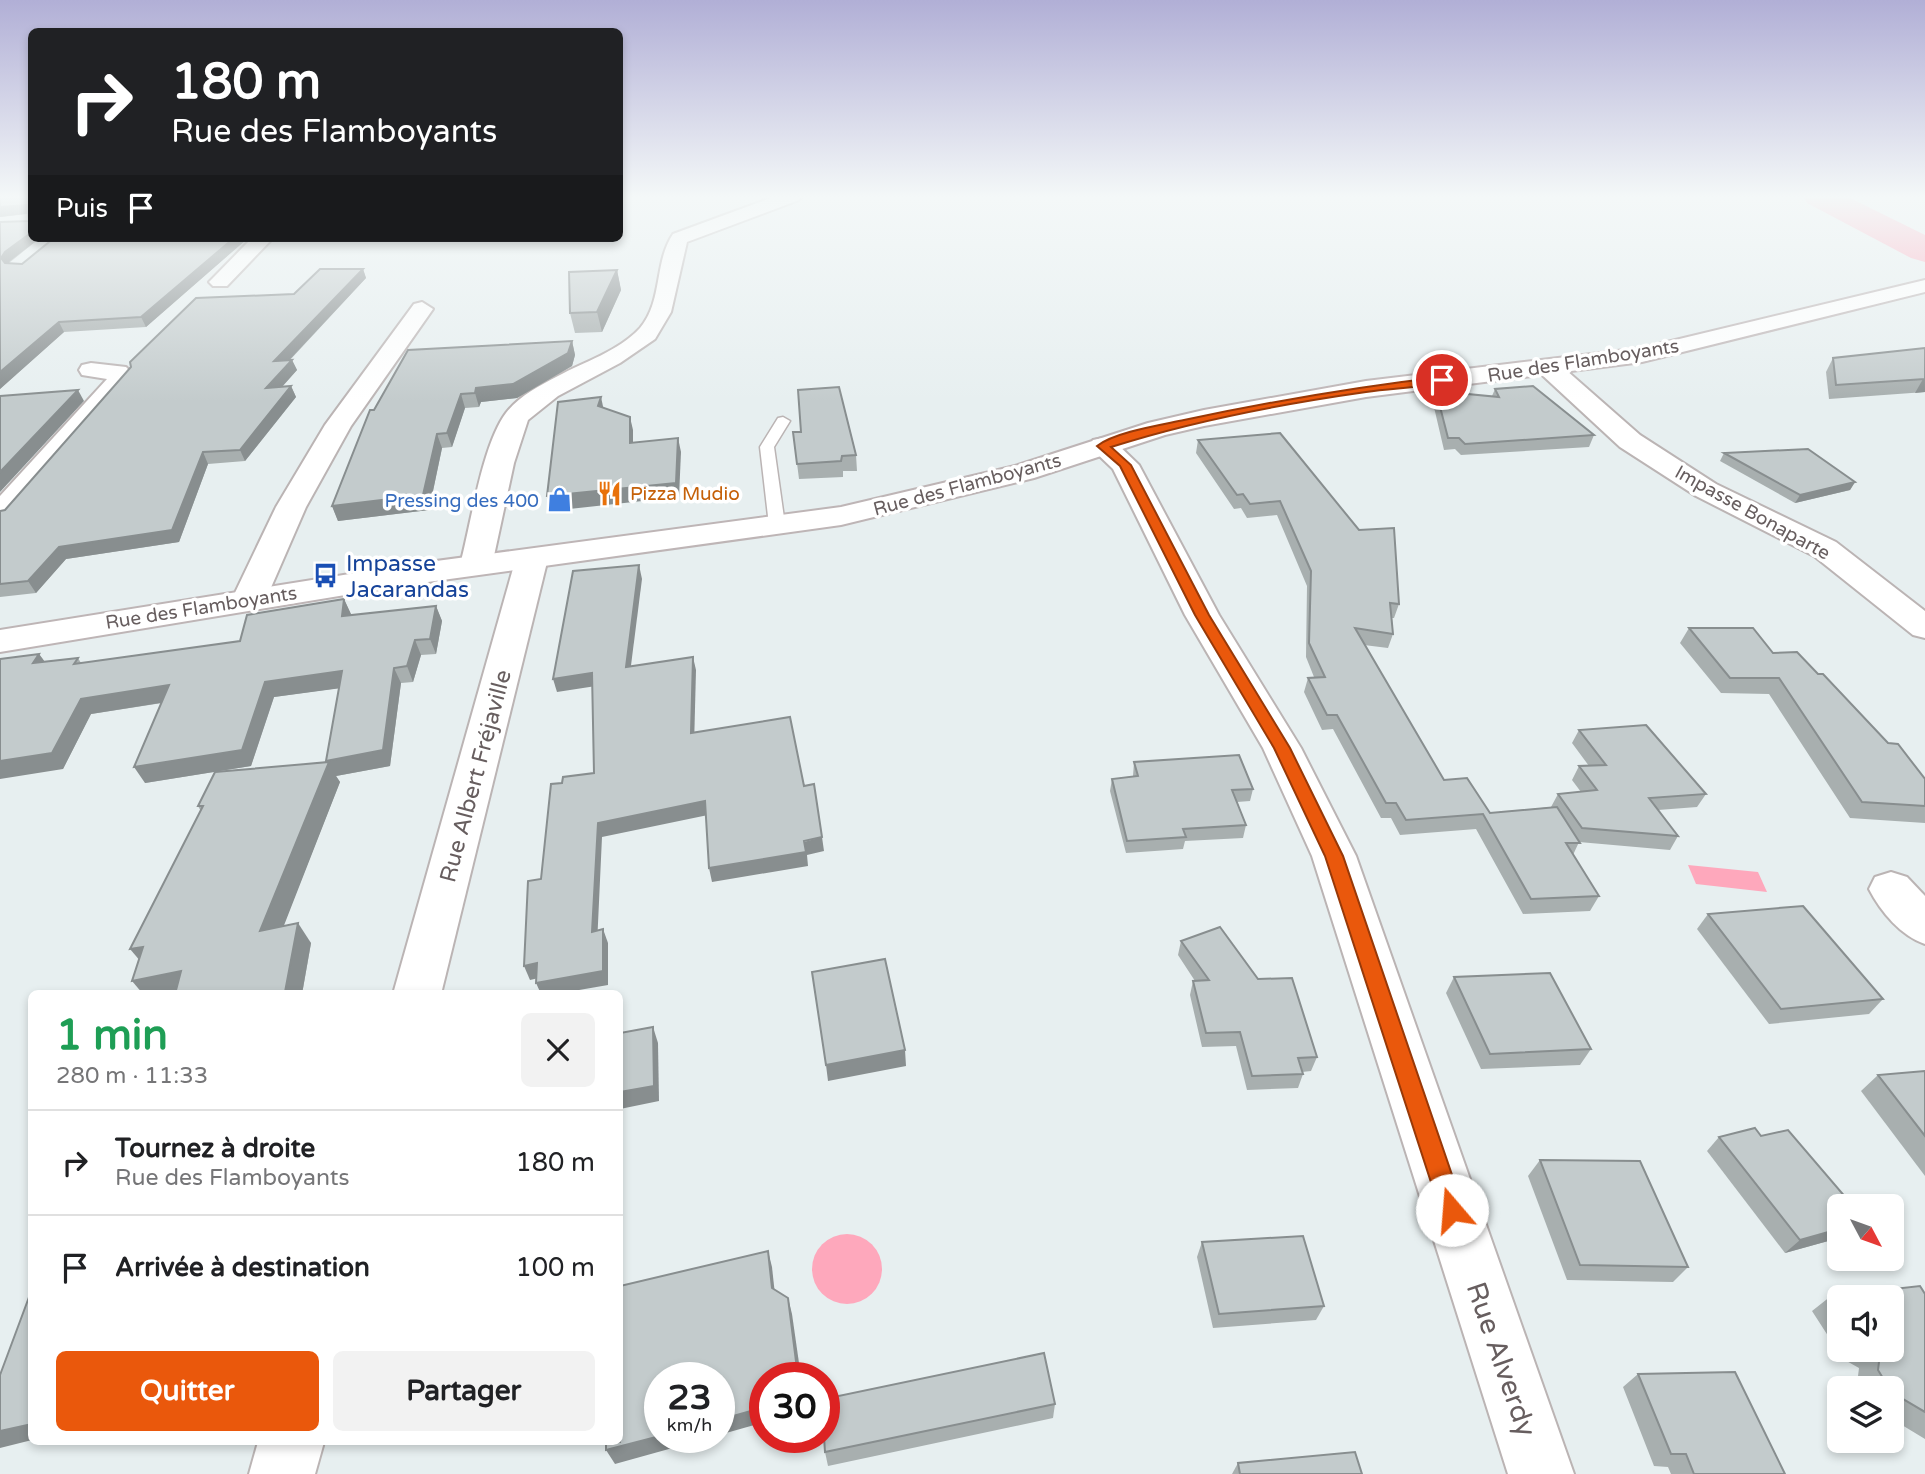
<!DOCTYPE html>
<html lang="fr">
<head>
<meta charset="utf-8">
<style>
	:root { --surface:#fff; --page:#f2f2f2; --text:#202124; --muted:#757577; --line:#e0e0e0; --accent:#ea580c }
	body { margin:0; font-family:"Varela Round",sans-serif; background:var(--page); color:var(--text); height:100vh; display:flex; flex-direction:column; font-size:26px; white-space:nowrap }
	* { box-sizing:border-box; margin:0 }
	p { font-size:23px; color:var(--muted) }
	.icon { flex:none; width:38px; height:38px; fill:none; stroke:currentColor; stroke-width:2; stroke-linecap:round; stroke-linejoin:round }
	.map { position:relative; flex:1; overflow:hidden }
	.sheet { position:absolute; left:28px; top:990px; width:595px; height:455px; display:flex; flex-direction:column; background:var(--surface); border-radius:10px; box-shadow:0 4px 10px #0003 }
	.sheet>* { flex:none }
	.top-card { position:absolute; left:28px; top:28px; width:595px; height:214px; border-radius:10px; box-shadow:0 4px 10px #0003; background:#202124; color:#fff; overflow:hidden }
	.needle { width:46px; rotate:131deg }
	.fabs { position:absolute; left:1827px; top:1194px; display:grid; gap:14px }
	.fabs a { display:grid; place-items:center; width:77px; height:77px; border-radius:10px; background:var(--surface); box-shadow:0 4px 10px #0003; font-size:35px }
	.speed { position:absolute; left:644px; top:1362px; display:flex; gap:14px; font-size:35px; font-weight:700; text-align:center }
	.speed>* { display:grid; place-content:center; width:91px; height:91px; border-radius:50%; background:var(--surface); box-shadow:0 4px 10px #0003; line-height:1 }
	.speed small { font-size:18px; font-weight:400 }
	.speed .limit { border:10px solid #d22; background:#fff; color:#111 }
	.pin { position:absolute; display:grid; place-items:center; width:60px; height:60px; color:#fff; margin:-30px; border:4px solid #fff; border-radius:50%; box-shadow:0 2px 7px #0007 }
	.me { position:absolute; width:77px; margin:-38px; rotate:342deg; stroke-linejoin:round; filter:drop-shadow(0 0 5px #0008) }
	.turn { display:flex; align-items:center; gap:24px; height:147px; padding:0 28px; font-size:32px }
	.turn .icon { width:91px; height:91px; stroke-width:2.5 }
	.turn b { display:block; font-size:49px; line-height:60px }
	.then { display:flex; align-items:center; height:66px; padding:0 28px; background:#0003; gap:14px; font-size:26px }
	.round { display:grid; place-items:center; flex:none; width:74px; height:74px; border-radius:10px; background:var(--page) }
	.head { display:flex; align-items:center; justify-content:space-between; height:119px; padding:0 28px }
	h1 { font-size:42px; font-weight:800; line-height:52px; color:#1e9e55 }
	.cta { display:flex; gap:14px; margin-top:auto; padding:14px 28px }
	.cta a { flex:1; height:80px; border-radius:10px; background:var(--accent); color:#fff; font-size:28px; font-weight:800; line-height:80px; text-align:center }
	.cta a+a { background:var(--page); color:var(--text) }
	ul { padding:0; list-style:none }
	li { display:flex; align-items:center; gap:21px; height:105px; padding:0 28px; border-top:2px solid var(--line) }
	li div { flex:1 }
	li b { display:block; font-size:26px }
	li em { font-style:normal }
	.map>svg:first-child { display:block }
</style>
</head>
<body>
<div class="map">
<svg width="1925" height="1474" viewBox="0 0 1925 1474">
	<rect width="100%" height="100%" fill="#e7eff0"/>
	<g fill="#fea8bc">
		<polygon points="1688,865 1758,872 1767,892 1696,884"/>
		<circle cx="847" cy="1269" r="35"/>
	</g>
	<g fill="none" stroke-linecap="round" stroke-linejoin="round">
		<polygon fill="#fea8bc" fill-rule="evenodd" points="1802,196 1846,196 1925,235 1925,262 1911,258 1807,203"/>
		<defs>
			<polygon id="lane" points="783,417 790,421 774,447 785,525 777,530 769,525 760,447 778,418"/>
			<g id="street">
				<path d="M 776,196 L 802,196 L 799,200 L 687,242 L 671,312 L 655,339 L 620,363 L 558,396 L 528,420 L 514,463 L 492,565 L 487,572 L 476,575 L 465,572 L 460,565 C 471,524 482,445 506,413 C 519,396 539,386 558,376 C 584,362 619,351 640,328 C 663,301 654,262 673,234 Z"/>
				<polygon points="252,238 273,238 227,286 213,286 209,282 213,278"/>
				<polygon points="422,302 433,309 351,426 306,507 266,599 261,606 249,609 237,606 232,599 276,507 325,425 414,304"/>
				<polygon points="1549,361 1558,363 1640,435 1716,484 1836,542 1925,611 1925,638 1913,635 1814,556 1696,496 1620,447 1540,373 1537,368 1540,363"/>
				<polygon points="91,363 126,367 135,376 11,520 0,523 0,496 107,379 82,375 79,370 82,365"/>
				<polygon points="1103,438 1113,440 1139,465 1219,615 1301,748 1356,856 1574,1474 1508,1474 1312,856 1263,748 1185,615 1113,469 1089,446 1093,440"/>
				<polygon points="532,549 543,551 548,558 441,994 393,994 516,558 521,551"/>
				<path d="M 1891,872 L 1907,877 L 1925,896 L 1925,944 C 1901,936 1881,912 1869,889 L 1875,877 Z"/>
				<polygon points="258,1442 324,1442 315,1474 249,1474"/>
			</g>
			<polygon id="secondary" points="1925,280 1925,292 1642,362 1366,397 1204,426 1165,435 1034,478 841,525 406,585 0,652 0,630 406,565 841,507 1015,466 1148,423 1204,410 1366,381 1642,348"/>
		</defs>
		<use href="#lane" stroke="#bbb4b4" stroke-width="3"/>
		<use href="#street" stroke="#bbb4b4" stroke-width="4"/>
		<use href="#secondary" stroke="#beb5b6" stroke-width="4"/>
		<use href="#lane" fill="#fff" fill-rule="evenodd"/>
		<use href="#street" fill="#fff" fill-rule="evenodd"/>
		<use href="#secondary" fill="#fff" fill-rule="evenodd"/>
	</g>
	<g fill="#a8afaf" fill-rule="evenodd">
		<polygon points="32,196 32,238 40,238 9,263 22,264 54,238 248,238 146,327 64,332 0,389 0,222 29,221 28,214 0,217"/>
		<polygon points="272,238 314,238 312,240 274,241"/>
		<polygon points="363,269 366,278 290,360 292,360 297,370 282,387 291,386 296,397 245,461 208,464 179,542 66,559 36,593 0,597 0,511 5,510 294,294"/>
		<polygon points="617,270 621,290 602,332 575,333 570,313"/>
		<polygon points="572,341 575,355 572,366 517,398 481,402 479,407 465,408 452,447 442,448 429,510 338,521 332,506 374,410"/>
		<polygon points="1925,348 1925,392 1829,399 1826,372 1833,358"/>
		<polygon points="1495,389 1594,435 1589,447 1461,455 1455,449 1444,450 1433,403 1436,391 1492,396"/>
		<polygon points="793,432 856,455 857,471 843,471 843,477 799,479"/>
		<polygon points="1280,433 1399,604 1394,618 1392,618 1393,634 1388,648 1364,645 1444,780 1490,813 1551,807 1558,794 1581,792 1572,780 1579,766 1589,766 1572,743 1579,730 1706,794 1697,807 1658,810 1678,836 1670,850 1579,842 1573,855 1599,896 1590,911 1523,914 1476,829 1400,835 1391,818 1381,818 1333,729 1322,730 1304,692 1308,678 1314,677 1306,657 1307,586 1277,515 1247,518 1241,508 1234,509 1196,453 1198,440"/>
		<polygon points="1724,453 1855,482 1850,490 1795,503 1720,461"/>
		<polygon points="344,599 351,615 436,606 442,621 436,654 421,655 413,682 401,683 390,766 336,776 340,782 283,926 311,943 302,994 198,806 327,762 326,761 339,688 274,697 251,766 145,783 162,703 91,714 63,769 39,654 45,662 78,658 81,663 240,641"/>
		<polygon points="1689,628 1773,653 1818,674 1925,779 1925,823 1850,818 1769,694 1721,693 1680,643"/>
		<polygon points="1134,762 1253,789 1250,801 1237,802 1246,825 1243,838 1185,841 1183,849 1126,853 1110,791 1112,779 1133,776"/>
		<polygon points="1708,914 1883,999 1869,1014 1769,1024 1697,929"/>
		<polygon points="1181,941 1317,1057 1311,1071 1302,1072 1303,1074 1298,1088 1247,1090 1236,1046 1202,1047 1190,995 1193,981 1195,981 1178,955"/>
		<polygon points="1454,977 1591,1049 1580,1065 1481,1069 1446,993"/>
		<polygon points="1925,1071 1925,1176 1861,1091 1878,1075"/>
		<polygon points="1761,1136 1839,1206 1839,1238 1785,1253 1707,1151 1719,1137"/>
		<polygon points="1540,1160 1688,1267 1673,1282 1567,1280 1528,1176"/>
		<polygon points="1202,1242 1324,1306 1316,1320 1213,1328 1197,1257"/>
		<path d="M 1925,1294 L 1925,1439 L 1892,1419 L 1892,1388 L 1860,1388 L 1857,1384 L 1859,1368 L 1843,1359 L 1812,1311 L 1831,1296 ZM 1839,1297 L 1892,1349 L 1839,1349 Z"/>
		<polygon points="1638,1374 1785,1474 1671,1474 1668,1467 1654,1466 1623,1387"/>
		<polygon points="1055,1404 1053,1418 828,1466 825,1452"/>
		<polygon points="1238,1463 1362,1474 1232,1474"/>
	</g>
	<g fill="#888e8f">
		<polygon points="27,205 32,213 0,217 0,207"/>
		<polygon points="32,232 32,238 40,238 10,261 6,267 1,258 5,252"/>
		<polygon points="234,238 248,238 146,327 141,317"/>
		<polygon points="363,269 366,278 279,371 274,361"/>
		<polygon points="617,270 621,290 602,332 597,312"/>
		<polygon points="59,322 64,332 0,389 0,372"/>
		<polygon points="572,341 575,355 572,366 517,398 481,402 479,407 475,393 476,388"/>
		<polygon points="292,360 297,370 271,399 266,388"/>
		<polygon points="1923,379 1925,379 1925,392 1915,393"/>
		<polygon points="291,386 296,397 245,461 240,450"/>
		<polygon points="78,390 84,401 0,492 0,472"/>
		<polygon points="461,394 465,408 452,447 447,433"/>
		<polygon points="601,397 604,411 598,406"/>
		<polygon points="630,417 633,430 633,457 630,443"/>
		<polygon points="437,434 442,448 429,510 338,521 332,506"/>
		<polygon points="678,438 681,452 679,497 551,511 547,496"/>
		<polygon points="203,452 208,464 179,542 66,559 36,593 28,581 59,547"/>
		<polygon points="1855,482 1850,490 1795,503 1800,495"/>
		<polygon points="639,565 642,579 629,681 626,667"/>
		<polygon points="344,599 351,614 349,631 342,616"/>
		<polygon points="436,606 442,621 436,654 430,639"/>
		<polygon points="415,640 421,655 413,682 407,666"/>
		<polygon points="39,654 50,669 33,663"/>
		<polygon points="693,657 696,670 694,747 691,733"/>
		<polygon points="394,668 401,683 390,766 336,776 340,782 274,951 260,931 328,765 326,761"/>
		<polygon points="342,671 349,687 274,697 251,766 145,783 134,767 265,682"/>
		<polygon points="592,673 596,686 557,692 553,679"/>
		<polygon points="169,685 179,700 91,714 63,769 0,779 0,761 81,699"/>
		<polygon points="705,801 708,815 602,837 597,945 592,932 598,823"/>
		<polygon points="822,837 824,851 807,855 808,866 712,882 709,868"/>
		<polygon points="298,923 311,943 302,994 275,994"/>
		<polygon points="603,929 608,943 608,985 556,994 541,994 536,983"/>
		<polygon points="143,947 147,969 130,949"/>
		<polygon points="537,963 543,977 530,980 524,966"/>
		<polygon points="181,971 181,994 143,994 132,981"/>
		<polygon points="653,1027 658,1043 659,1101 620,1109 620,1092"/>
		<polygon points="905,1050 906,1066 828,1081 826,1065"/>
		<polygon points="1839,1229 1839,1238 1785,1253 1800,1240"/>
		<polygon points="768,1251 772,1267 776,1304 772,1288"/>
		<polygon points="788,1298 792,1314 801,1377 798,1377"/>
		<polygon points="765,1407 765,1422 719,1435 719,1420"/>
		<polygon points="32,1424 32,1440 0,1448 0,1431"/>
		<polygon points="660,1436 712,1437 615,1464 606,1450"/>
	</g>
	<g fill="#c3cbcc" stroke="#888e8f" stroke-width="2">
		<polygon points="0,196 32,196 32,232 5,252 1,258 5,263 22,264 54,238 234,238 141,317 59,322 0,372 0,222 29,221 27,205 0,207"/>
		<polygon points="320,269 363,269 274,361 292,360 266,388 291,386 240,450 203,452 172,530 59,547 28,581 0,584 0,511 5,510 131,367 130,362 196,298 294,294"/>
		<polygon points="617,270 597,312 570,313 569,272"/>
		<polygon points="572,341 568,353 513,384 476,388 475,393 461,394 447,433 437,434 423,495 332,506 370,410 374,410 408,350"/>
		<polygon points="1925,348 1925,379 1836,385 1833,358"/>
		<polygon points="1533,386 1594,435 1465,444 1459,438 1448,438 1436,391 1499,397 1495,389"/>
		<polygon points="839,387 856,455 842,456 841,461 797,464 793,432 801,432 798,390"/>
		<polygon points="78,390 0,472 0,396"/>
		<polygon points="601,397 598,406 630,417 630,443 678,438 676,483 547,496 558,402"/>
		<polygon points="1280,433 1359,530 1394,528 1399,604 1390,603 1393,634 1355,628 1444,780 1467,778 1490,813 1557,807 1580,843 1566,843 1599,896 1531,899 1483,814 1406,820 1396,803 1386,803 1337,715 1327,715 1308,678 1325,677 1309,643 1311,571 1280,501 1250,504 1243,494 1237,495 1198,440"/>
		<polygon points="1808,449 1855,482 1800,495 1724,453"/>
		<polygon points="639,565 626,667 693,657 691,733 790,717 804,786 814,784 822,837 804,841 806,852 709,868 705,801 598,823 592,932 603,929 603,971 536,983 537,963 524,966 528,881 541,879 551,784 562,783 563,777 594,773 592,673 553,679 573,571"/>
		<polygon points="344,599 342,616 436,606 430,639 415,640 407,666 394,668 383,750 326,761 342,671 265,682 242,750 134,767 169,685 81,699 52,753 0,761 0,659 39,654 33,663 78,658 74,664 240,641 247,615"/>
		<polygon points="1689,628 1753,628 1773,653 1797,652 1818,674 1823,674 1888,743 1898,744 1925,779 1925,806 1862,802 1779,678 1730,678"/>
		<polygon points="1646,725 1706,794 1649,798 1678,836 1582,828 1558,794 1597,790 1579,766 1606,765 1579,730"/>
		<polygon points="1239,755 1253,789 1232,790 1246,825 1183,829 1186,837 1127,841 1112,779 1138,776 1134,762"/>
		<polygon points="329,762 260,931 298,923 285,992 275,994 175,994 181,971 132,981 143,947 130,949 203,806 198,806 215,772"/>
		<polygon points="1803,906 1883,999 1781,1009 1708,914"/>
		<polygon points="1220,927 1258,979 1292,978 1317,1057 1298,1058 1303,1074 1252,1076 1240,1032 1206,1033 1193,981 1209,980 1181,941"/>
		<polygon points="885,959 905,1050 826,1065 812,972"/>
		<polygon points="1550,973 1591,1049 1490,1054 1454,977"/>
		<polygon points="653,1027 654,1086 620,1092 620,1033"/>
		<polygon points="1925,1071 1925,1136 1878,1075"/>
		<polygon points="1755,1128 1761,1136 1788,1130 1853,1206 1839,1206 1839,1229 1800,1240 1719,1137"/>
		<polygon points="1540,1160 1640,1161 1688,1267 1580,1265"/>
		<polygon points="1303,1236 1324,1306 1219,1314 1202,1242"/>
		<polygon points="768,1251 772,1288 788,1298 798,1377 765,1377 765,1407 719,1420 719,1377 660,1377 660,1436 606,1450 606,1442 620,1442 620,1286"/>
		<polygon points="1920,1286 1925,1294 1925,1412 1893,1393 1892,1388 1889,1388 1878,1370 1880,1354 1871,1349 1892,1349 1892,1297 1839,1297 1839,1309 1831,1296"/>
		<polygon points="32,1289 32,1424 0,1431 0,1375"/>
		<polygon points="1044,1353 1055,1404 825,1452 824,1437 824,1399"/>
		<polygon points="1735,1372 1785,1474 1694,1474 1686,1454 1671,1454 1638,1374"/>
		<polygon points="1355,1452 1362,1474 1240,1474 1238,1463"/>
	</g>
	<linearGradient id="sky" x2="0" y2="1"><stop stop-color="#b1afd6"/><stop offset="0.49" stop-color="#f4f8f8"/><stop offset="1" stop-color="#f4f8f8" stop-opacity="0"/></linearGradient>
	<rect width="1925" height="402" fill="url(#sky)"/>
	<path fill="#ea580c" stroke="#983908" stroke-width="2" d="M 1442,377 L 1446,378 L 1446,382 C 1420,388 1393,388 1366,392 C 1281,404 1193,421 1111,447 L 1131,465 L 1209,615 L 1290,748 L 1343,856 L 1464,1210 L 1460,1219 L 1452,1222 L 1444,1219 L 1440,1210 L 1325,856 L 1274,748 L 1195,615 L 1120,466 L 1097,446 C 1115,432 1161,425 1184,420 C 1269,402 1355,387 1442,377 Z"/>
	<defs>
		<symbol id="restaurant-bare" viewBox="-9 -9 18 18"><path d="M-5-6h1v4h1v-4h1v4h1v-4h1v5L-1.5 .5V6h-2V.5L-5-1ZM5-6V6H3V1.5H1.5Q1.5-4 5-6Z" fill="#e8710a" stroke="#fff" stroke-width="2.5" paint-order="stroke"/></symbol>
		<symbol id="shop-bare" viewBox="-9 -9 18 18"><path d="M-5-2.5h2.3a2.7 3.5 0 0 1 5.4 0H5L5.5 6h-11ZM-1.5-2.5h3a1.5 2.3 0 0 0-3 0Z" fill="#3f7fe0" stroke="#fff" stroke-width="2.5" paint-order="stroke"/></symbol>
		<symbol id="bus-bare" viewBox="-9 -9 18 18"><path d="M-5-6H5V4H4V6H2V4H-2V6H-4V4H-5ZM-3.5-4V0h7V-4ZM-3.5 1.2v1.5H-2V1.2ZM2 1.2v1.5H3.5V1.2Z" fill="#1a4fb4" stroke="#fff" stroke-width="2.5" paint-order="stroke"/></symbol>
	</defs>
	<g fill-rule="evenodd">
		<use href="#restaurant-bare" x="592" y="476" width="35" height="35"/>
		<use href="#shop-bare" x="542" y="482" width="35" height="35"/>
		<use href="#bus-bare" x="308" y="558" width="35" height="35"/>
	</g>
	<g text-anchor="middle" stroke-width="7" stroke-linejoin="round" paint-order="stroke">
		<g font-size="19" fill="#675e5f" stroke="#fff">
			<text transform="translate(1583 360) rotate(-9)" y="7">Rue des Flamboyants</text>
			<text transform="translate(967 484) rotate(-15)" y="7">Rue des Flamboyants</text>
			<text transform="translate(1753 512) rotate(29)" y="7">Impasse Bonaparte</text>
			<text transform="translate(201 607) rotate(-9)" y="7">Rue des Flamboyants</text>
		</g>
		<g font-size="19" fill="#c56008" stroke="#fff" text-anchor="start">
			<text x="630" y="500">Pizza Mudio</text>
		</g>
		<g font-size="19" fill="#366cbe" stroke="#fff" text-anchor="end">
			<text x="539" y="507">Pressing des 400</text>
		</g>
		<g font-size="23" fill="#164399" stroke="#fff" text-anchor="start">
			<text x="346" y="571">Impasse<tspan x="346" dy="26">Jacarandas</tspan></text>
		</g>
		<g font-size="23" fill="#675e5f" stroke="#fff">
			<text transform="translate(475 776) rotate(-75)" y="8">Rue Albert Fréjaville</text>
		</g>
		<g font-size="28" fill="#675e5f" stroke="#fff">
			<text transform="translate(1502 1359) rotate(71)" y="10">Rue Alverdy</text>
		</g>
	</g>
</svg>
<div class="fabs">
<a><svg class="needle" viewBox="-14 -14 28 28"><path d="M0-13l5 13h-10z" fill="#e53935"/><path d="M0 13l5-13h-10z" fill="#757577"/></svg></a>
<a><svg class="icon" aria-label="sound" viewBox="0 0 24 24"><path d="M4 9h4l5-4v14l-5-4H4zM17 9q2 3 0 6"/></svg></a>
<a><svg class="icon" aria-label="layers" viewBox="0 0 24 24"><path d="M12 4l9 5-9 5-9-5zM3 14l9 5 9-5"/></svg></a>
</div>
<div class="speed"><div>23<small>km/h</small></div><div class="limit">30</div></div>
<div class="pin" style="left:1442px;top:380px;background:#d93025"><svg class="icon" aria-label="arrive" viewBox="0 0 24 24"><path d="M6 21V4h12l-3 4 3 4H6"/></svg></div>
<svg class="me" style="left:1452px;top:1210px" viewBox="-20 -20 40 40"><circle r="19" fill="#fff"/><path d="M0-13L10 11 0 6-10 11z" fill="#ea580c"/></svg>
<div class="top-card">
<div class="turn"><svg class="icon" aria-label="right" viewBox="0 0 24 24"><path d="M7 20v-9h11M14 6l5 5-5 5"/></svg><div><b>180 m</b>Rue des Flamboyants</div></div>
<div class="then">Puis<svg class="icon" aria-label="arrive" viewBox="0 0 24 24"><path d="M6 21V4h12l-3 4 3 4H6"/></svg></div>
</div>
<section class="sheet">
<div class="head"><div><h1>1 min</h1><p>280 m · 11:33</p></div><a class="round"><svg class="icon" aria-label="close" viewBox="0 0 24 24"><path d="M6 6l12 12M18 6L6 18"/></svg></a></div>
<ul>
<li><svg class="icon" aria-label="right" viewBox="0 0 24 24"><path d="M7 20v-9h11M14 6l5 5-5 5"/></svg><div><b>Tournez à droite</b><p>Rue des Flamboyants</p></div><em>180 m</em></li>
<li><svg class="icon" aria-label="arrive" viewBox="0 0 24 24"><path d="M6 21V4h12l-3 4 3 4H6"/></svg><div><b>Arrivée à destination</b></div><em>100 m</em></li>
</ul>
<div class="cta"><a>Quitter</a><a>Partager</a></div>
</section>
</div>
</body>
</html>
